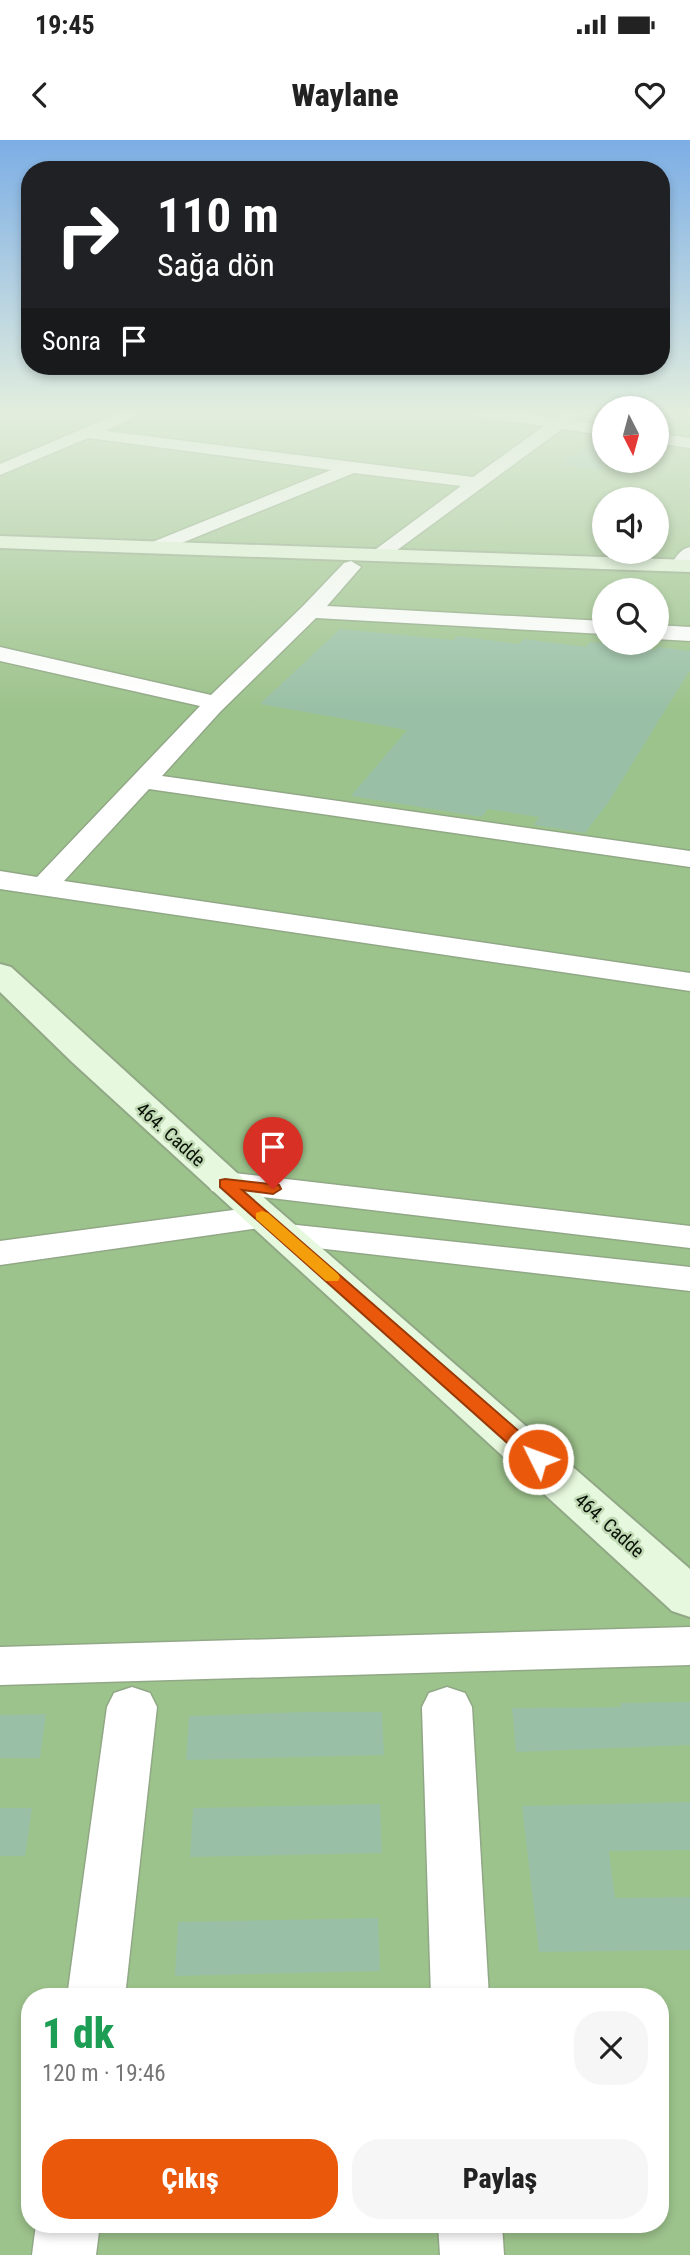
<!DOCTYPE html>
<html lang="tr">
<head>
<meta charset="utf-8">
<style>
	:root { --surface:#fff; --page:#f6f6f6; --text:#222; --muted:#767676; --accent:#ea580c }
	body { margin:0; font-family:"Roboto Condensed",sans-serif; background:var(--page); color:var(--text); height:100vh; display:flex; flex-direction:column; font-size:26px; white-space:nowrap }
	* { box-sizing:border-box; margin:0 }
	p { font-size:23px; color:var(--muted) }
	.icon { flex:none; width:38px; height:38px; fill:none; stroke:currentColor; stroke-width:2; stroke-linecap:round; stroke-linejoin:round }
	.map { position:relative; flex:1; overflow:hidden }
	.side { position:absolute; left:21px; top:1848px; width:648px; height:245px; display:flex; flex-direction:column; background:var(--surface); border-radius:28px; box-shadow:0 4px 10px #0003 }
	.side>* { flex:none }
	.banner { position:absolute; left:21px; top:21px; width:649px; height:214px; border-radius:28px; box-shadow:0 4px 10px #0003; background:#202124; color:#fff; overflow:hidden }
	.needle { width:46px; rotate:174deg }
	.buttons { position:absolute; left:592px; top:256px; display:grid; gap:14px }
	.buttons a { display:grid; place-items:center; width:77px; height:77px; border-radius:50%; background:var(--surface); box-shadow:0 4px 10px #0003; font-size:35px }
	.pin { position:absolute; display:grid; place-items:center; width:60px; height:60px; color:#fff; margin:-72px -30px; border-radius:50% 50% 50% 0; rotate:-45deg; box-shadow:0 0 7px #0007 }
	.pin .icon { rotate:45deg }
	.me { position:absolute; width:77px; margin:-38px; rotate:312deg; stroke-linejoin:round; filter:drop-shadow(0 0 5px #0008) }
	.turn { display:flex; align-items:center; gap:24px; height:147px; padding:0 21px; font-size:32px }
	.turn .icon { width:91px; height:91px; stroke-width:2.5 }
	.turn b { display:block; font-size:49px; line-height:60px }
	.then { display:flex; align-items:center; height:66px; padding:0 21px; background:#0003; gap:14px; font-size:26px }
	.round { display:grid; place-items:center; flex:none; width:74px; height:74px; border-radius:28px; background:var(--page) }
	.head { display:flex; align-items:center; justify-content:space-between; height:119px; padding:0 21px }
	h1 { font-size:42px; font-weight:800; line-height:52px; color:#1e9e55 }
	.action { display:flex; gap:14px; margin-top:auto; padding:14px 21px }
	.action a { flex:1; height:80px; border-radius:28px; background:var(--accent); color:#fff; font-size:28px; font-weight:800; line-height:80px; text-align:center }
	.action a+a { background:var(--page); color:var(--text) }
	.status { display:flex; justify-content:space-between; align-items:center; height:49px; padding:0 35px; background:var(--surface); direction:ltr }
	.status svg { height:19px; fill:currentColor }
	header { display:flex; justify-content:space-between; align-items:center; height:91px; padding:0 21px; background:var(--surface); font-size:32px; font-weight:800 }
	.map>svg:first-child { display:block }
</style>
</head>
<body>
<div class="status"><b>19:45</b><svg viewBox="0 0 49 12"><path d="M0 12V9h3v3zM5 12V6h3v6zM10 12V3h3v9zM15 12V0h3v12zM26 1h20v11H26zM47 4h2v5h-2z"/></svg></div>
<header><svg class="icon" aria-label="back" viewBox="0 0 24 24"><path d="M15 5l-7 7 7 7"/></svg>Waylane<svg class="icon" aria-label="heart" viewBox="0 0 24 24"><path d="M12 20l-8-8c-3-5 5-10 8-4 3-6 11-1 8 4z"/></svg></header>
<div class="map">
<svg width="690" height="2115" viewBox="0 0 690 2115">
	<rect width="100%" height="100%" fill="#c1dab5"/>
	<path fill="#9dc38c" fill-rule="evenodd" d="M 0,273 L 604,273 L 604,320 L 656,320 L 656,273 L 690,273 L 690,2115 L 0,2115 ZM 604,359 L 656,359 L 656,411 L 604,411 ZM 604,450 L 656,450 L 656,502 L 604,502 ZM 30,1857 L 660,1857 L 660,2084 L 30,2084 Z"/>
	<g fill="#99c0a6">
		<polygon points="598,297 604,298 604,330 561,325"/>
		<polygon points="340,489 453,500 457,496 519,504 524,499 586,507 590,502 656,510 658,507 690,511 690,530 608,663 585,693 534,685 539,677 488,669 482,677 351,656 407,590 260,564"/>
		<polygon points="690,1562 690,1605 516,1612 512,1568 621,1567 620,1563"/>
		<polygon points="305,1572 382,1572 384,1615 186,1620 189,1576"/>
		<polygon points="46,1574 40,1618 0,1618 0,1575"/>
		<polygon points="690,1662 690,1710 609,1711 615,1758 690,1757 690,1810 539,1812 522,1666"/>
		<polygon points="380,1664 382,1713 190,1717 193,1668"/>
		<polygon points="0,1668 32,1668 25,1716 0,1716"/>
		<polygon points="378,1778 380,1831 175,1836 178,1782"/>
	</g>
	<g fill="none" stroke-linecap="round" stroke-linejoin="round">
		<defs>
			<g id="street">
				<polygon points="120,273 141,273 106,291 473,337 544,286 483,278 475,273 516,273 555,278 563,273 581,273 573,281 604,285 604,295 562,289 385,419 371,419 368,415 461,346 354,333 157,413 147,407 150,403 331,330 88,298 0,335 0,324"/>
				<polygon points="656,293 690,298 690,308 656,303"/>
				<path d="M 690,407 L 690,427 L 681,431 L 674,429 L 671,425 C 676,417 680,409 690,407 Z"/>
				<polygon points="351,421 361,427 327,466 604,481 604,494 316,478 220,572 162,636 690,711 690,727 149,649 64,741 690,833 690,851 0,749 0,731 37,737 200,566 0,521 0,507 211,555 303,466 344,423"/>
				<polygon points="656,485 690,487 690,501 656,499"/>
				<polygon points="225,1032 690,1086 690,1108 212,1051 207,1043 212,1035"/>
				<polygon points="263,1066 276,1069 282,1077 278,1083 690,1127 690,1151 282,1104 269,1101 263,1093 267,1087 0,1125 0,1101"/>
				<polygon points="690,1487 690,1525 0,1545 0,1507"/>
				<polygon points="132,1547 150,1553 157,1567 125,1857 67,1857 107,1567 114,1553"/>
				<polygon points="447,1547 465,1553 472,1567 489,1857 431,1857 422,1567 429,1553"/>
				<polygon points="36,2084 100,2084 96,2115 32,2115"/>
				<polygon points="438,2084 502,2084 504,2115 440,2115"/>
			</g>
			<g id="secondary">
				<polygon points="0,396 690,420 690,432 0,408"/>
				<polygon points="0,824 11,827 270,1063 690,1429 690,1477 672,1471 72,922 0,852"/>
			</g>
		</defs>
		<use href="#street" stroke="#91a886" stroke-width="3"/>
		<use href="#secondary" stroke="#91a886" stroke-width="4"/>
		<use href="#street" fill="#fff" fill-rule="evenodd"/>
		<use href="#secondary" fill="#e6f8dd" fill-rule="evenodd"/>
	</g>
	<linearGradient id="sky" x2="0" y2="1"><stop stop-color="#7caee5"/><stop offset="0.48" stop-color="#e3eede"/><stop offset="1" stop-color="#e3eede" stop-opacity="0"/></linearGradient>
	<rect width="690" height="569" fill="url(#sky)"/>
	<polygon fill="#ea580c" stroke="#983908" stroke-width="2" points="225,1039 279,1045 281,1049 273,1054 242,1050 545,1314 548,1319 545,1324 531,1324 220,1047 220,1040"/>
	<polygon fill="#f59e0b" points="262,1071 268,1073 338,1134 340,1137 338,1141 326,1141 256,1079 256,1073"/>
	<g text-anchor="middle" stroke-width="5" stroke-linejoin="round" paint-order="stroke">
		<g font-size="19" fill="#081005" stroke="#c1dab5">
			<text transform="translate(171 994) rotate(42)" y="7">464. Cadde</text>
			<text transform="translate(610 1385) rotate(42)" y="7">464. Cadde</text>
		</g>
	</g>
</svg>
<div class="buttons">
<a><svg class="needle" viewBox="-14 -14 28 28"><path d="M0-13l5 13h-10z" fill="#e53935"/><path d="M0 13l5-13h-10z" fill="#767676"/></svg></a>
<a><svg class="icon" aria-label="sound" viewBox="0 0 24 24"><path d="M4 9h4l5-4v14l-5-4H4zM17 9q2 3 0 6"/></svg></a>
<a><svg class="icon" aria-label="search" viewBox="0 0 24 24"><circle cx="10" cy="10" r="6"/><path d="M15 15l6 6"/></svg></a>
</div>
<div class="pin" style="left:273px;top:1049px;background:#d93025"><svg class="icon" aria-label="arrive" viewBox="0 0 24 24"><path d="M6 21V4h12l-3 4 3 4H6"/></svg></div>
<svg class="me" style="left:538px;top:1319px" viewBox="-20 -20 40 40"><circle r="17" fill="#ea580c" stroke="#fff" stroke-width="3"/><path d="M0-11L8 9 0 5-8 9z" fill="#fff"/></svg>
<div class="banner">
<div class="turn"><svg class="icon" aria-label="right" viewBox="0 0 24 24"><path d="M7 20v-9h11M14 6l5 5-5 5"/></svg><div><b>110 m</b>Sağa dön</div></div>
<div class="then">Sonra<svg class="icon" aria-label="arrive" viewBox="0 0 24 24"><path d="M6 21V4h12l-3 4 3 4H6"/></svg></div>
</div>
<section class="side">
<div class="head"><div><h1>1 dk</h1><p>120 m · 19:46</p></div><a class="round"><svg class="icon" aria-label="close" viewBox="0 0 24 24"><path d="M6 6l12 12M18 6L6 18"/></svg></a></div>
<div class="action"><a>Çıkış</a><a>Paylaş</a></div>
</section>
</div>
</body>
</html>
